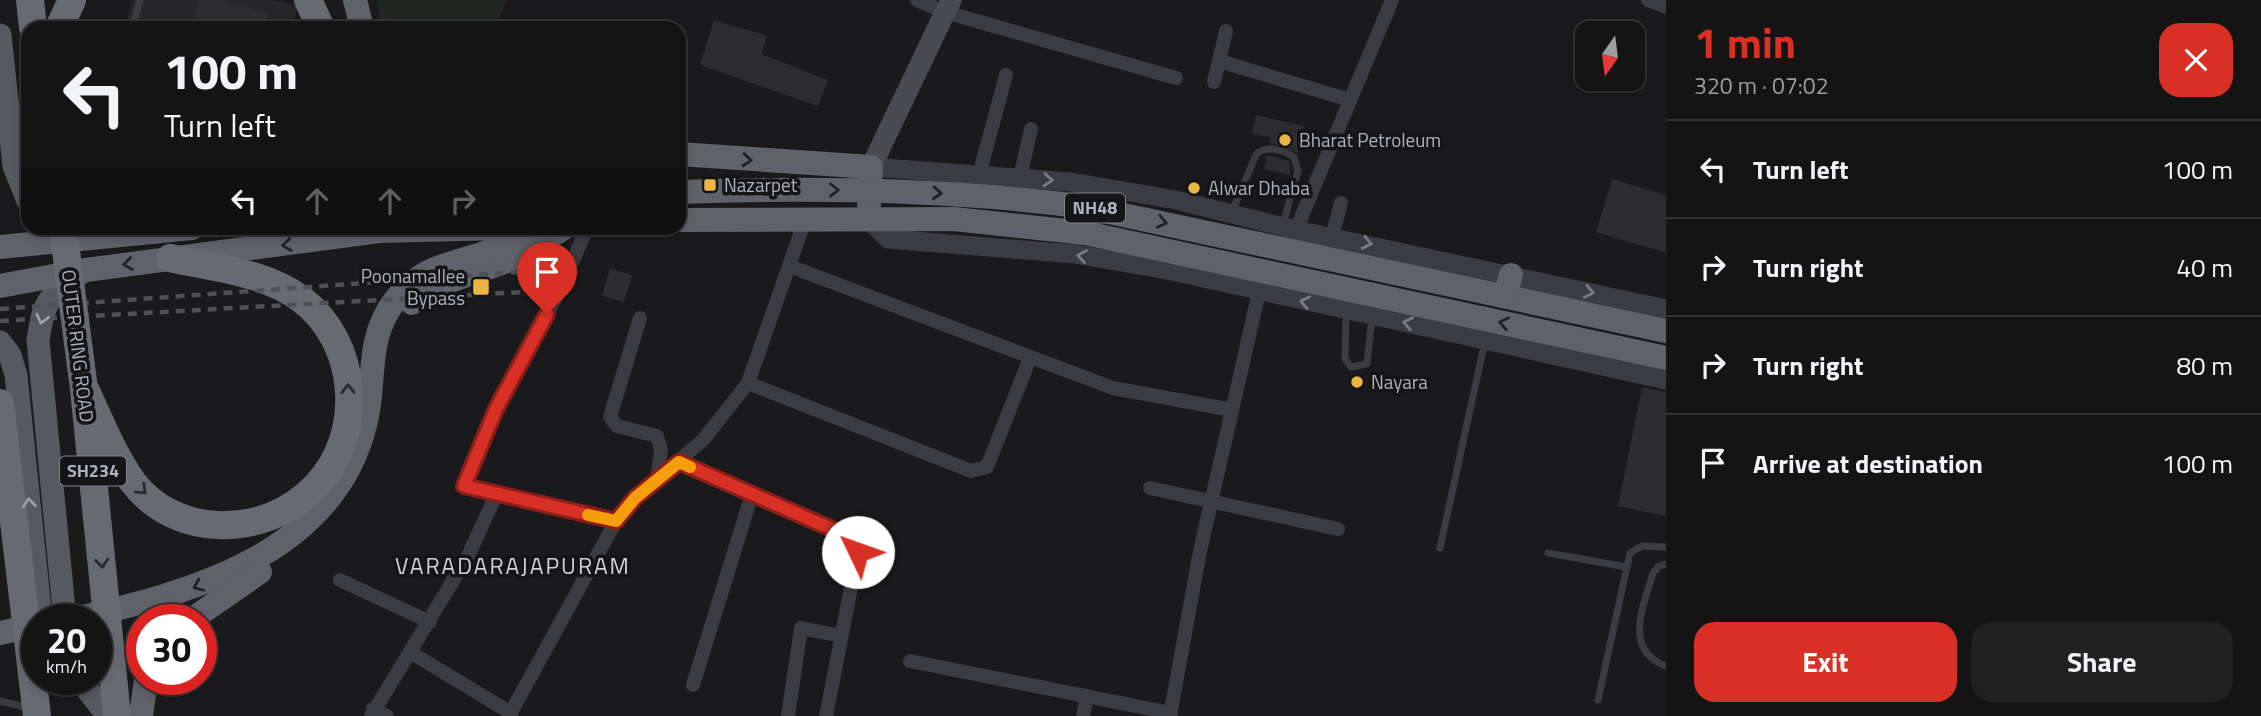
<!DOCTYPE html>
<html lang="en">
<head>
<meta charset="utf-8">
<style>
	:root { --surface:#141415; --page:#212122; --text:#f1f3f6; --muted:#9d9ea0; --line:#333334; --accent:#d93025 }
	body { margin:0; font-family:"Titillium Web",sans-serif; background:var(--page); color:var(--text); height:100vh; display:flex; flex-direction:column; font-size:26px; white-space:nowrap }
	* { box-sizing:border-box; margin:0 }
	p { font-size:23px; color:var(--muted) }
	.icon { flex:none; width:38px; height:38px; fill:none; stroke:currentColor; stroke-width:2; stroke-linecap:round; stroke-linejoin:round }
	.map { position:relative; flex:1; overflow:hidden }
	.details { display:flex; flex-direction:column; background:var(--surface); width:595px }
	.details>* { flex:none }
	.guide { position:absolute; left:21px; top:21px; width:665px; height:214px; border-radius:21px; box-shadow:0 4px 10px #0003,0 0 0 2px var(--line); background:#141415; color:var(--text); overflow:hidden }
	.needle { width:46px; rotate:194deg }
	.buttons { position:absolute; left:1575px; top:21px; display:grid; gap:14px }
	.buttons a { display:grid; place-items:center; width:70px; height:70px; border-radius:14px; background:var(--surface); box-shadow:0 4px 10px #0003,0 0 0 2px var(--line); font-size:35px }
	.speed { position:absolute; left:21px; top:604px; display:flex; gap:14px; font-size:35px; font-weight:700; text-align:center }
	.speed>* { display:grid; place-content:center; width:91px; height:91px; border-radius:50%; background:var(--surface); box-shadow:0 4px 10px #0003,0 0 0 2px var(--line); line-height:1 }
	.speed small { font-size:18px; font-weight:400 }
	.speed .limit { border:10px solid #d22; background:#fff; color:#111 }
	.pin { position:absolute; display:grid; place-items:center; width:60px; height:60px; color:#fff; margin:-72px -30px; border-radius:50% 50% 50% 0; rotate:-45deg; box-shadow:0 0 7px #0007 }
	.pin .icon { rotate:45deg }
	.me { position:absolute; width:77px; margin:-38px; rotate:312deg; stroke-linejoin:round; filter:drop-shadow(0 0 5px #0008) }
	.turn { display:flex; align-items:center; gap:24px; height:147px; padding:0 28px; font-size:32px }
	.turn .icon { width:91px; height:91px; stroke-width:2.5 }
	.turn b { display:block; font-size:49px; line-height:60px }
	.lanes { display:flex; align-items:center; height:66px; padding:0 28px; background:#0003; justify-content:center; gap:35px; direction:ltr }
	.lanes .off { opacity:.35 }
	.round { display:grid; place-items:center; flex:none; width:74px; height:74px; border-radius:21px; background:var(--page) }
	.overview { display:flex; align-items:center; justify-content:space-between; height:119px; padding:0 28px }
	h1 { font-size:42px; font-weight:700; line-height:52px; color:var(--accent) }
	.primary-button { display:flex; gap:14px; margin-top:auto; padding:14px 28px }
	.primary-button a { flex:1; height:80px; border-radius:21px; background:var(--accent); color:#fff; font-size:28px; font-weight:700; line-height:80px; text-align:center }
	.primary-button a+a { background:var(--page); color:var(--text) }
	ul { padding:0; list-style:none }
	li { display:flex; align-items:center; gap:21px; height:98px; padding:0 28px; border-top:2px solid var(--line) }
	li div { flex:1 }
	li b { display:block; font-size:26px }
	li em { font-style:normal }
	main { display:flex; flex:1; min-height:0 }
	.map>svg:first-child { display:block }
</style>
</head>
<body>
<main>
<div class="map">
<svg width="1666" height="716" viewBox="0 0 1666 716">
	<rect width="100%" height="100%" fill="#1a1a1c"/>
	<g fill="#262629">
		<polygon points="132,0 273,0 298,5 292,28 125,28"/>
		<polygon points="379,12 398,17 435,28 381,28"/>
	</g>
	<polygon fill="#202721" points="377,0 506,0 496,28 435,28 379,12"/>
	<g fill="#2d2d30">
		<polygon points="199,0 222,0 268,13 264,28 192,28"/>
		<polygon points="714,20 767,36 761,54 828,80 818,106 700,65"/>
		<polygon points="1256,115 1304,126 1298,153 1270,143 1271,138 1252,133"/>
		<polygon points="1267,155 1289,161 1291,175 1264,169"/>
		<polygon points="1612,179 1666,195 1666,253 1596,232"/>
		<polygon points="610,268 632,275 624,302 602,296"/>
		<polygon points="1642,387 1666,392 1666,516 1618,506"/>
	</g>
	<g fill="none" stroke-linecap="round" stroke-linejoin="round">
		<g stroke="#3b3c41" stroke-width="7">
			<polyline points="132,28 140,0"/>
			<path d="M 1232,211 L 1257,153 C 1268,145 1283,150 1294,157 L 1298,171 L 1283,224"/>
			<polyline points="1346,310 1345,359 1351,367 1367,364 1372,316"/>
			<polyline points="1440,548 1485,341"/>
			<polyline points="1548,553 1627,567"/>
			<path d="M 1666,564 L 1659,566 L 1653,573 C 1643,607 1623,650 1666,666"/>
			<polyline points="1598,700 1630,553 1642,546 1666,547"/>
			<polyline points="0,701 24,707"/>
		</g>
		<g stroke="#3b3c41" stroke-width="14">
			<polyline points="917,0 945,12 1176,78"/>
			<polyline points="1648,0 1666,7"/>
			<polyline points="1219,61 1350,100"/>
			<polyline points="1214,82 1226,31"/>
			<polyline points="979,175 1006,75"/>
			<polyline points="1020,177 1031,129"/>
			<polyline points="587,228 560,290 496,409 463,484 496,495 616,521"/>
			<polyline points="1296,230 1392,0"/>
			<polyline points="1332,236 1341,203"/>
			<polyline points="789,266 1113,388 1232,410"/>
			<polyline points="640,318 610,417 617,426 657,436 661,450 657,480"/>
			<polyline points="748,383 971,471 987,467 1030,358"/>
			<polyline points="679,462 848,536 856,543 858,552 826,716"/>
			<polyline points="1150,488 1338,529"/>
			<polyline points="340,580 430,622"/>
			<polyline points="410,652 511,713"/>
			<polyline points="910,661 1171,713"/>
			<polyline points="693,685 752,494"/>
			<polyline points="373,709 387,716"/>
			<polyline points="371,716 468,556 496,495"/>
			<polyline points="509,716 616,521 635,498 703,440 748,383 805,220"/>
			<polyline points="788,716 801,628 841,636"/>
			<polyline points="1083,716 1087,696"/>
			<polyline points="1170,716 1200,551 1259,292"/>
		</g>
		<g stroke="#3b3c41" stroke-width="19">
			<polyline points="871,167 1071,182 1176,200 1296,230 1666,309"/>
			<polyline points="869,220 888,239 1075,254 1167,270 1666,380"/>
		</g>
		<polyline stroke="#494b51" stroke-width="21" points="871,167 951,0"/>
		<g stroke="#575960" stroke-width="23">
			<polyline points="0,35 14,166 28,201"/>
			<polyline points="0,342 10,355 16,375 41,620"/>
			<path d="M 65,620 L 38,340 C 44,300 48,297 80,274"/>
			<polyline points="79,679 108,716"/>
		</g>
		<g stroke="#606269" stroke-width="24">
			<polyline points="355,0 362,28"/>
			<polyline points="679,154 871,167 869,205"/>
			<path d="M 679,192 C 815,187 951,189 1086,207 L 1666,331"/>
			<polyline points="679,220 954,219 1085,233 1666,358"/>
			<polyline points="0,247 192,228"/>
			<polyline points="0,286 86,270 379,231 502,228"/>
			<polyline points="1505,296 1511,275"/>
			<path d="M 412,303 C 445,276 485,273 522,254 C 536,247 550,237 564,228"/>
			<path d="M 69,620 C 186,594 332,557 365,425 C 377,380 364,340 396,299 C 423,264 456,264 493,250 C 507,244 521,235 535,228"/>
			<polyline points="191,620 260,572"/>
			<polyline points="0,633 37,625"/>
			<polyline points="141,716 146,679"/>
		</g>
		<g stroke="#686a72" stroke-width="28">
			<polyline points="30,0 33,28"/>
			<polyline points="308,0 321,28"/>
			<polyline points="59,28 72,0"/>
			<path d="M 86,391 C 100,421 113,454 132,481 C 176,540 266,538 315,487 C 366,435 359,342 301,299 C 265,272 214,268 170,258"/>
		</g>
		<g stroke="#4e5056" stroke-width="4.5" stroke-dasharray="9 7" stroke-linecap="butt">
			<polyline points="0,309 547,270"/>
			<polyline points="0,321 560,290"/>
		</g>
		<g stroke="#686a72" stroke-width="28">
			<polyline points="63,228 84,389 117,716"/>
			<polyline points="0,403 37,716"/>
		</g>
	</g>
	<defs><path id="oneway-chevron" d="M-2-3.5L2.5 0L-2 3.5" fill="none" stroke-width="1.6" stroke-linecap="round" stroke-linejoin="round" transform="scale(1.75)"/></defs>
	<g stroke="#202123">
		<use href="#oneway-chevron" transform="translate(747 160) rotate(5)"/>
		<use href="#oneway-chevron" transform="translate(834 190)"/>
		<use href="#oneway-chevron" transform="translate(937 193) rotate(3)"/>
		<use href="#oneway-chevron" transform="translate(1162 222) rotate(12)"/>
		<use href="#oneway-chevron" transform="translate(287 245) rotate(173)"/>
		<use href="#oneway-chevron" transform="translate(128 264) rotate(172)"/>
		<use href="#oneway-chevron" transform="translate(1504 323) rotate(-168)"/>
		<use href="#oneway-chevron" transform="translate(198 586) rotate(157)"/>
	</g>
	<g stroke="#7a7c84">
		<use href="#oneway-chevron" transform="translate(1048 180) rotate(5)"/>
		<use href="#oneway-chevron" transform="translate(1367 243) rotate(12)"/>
		<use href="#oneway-chevron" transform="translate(1082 256) rotate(-171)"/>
		<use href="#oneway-chevron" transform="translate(1589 292) rotate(12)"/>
		<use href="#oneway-chevron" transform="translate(1305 302) rotate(-168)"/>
		<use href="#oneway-chevron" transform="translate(1408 323) rotate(-168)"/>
	</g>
	<g stroke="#9c9fa9">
		<use href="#oneway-chevron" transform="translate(42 319) rotate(104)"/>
		<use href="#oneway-chevron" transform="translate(29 503) rotate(-96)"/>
	</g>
	<g stroke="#2a2a2e">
		<use href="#oneway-chevron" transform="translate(348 389) rotate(-91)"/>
		<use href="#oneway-chevron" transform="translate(142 490) rotate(44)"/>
		<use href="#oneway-chevron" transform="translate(102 563) rotate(84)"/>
	</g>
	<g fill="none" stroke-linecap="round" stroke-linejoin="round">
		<defs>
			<polyline id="route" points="547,314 496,409 464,486 616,521 635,498 679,462 848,536 856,543 858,552"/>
		</defs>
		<use href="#route" stroke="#8d1f18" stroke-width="18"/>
		<use href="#route" stroke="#d93025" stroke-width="12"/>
		<polyline stroke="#f59e0b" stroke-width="12" points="588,515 616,521 635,498 679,462 690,467"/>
	</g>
	<g fill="#ebb543" stroke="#151517" stroke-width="2.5">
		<circle cx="1285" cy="140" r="7"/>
		<rect x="703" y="178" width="14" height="14" rx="3.5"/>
		<circle cx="1194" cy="188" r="7"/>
		<rect x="472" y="278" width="18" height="18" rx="3.5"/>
		<circle cx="1357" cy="382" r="7"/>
	</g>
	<g text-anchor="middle" stroke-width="7" stroke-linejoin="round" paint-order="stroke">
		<g fill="#151517" stroke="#7f828a" stroke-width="2">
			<rect x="1065" y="193.5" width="60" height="29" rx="5"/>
			<rect x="60" y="456.5" width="66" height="29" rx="5"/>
		</g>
		<g font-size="18" font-weight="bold" fill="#adb1bb">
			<text x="1095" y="214">NH48</text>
			<text x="93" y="477">SH234</text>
		</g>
		<g font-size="19" fill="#adb1bb" stroke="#151517" text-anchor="start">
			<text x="1299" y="147">Bharat Petroleum</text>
			<text x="724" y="192">Nazarpet</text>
			<text x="1208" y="195">Alwar Dhaba</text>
			<text x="465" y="283" text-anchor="end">Poonamallee<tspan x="465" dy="22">Bypass</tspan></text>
			<text x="1371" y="389">Nayara</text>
		</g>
		<g font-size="19" fill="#adb1bb" stroke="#151517">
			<text transform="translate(78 346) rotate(83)" y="7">OUTER RING ROAD</text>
		</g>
		<g font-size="23" letter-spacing="2" fill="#ced1d7" stroke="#151517">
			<text x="513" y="574">VARADARAJAPURAM</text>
		</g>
	</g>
</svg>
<div class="buttons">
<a><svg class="needle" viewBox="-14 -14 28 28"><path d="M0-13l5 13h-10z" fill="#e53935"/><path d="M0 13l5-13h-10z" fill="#9d9ea0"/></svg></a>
</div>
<div class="speed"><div>20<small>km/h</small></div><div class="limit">30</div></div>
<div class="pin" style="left:547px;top:314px;background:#d93025"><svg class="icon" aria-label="arrive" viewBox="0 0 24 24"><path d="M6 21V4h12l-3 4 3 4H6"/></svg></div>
<svg class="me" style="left:858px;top:552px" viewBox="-20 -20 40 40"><circle r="19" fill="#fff"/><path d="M0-13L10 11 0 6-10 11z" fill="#d93025"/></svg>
<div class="guide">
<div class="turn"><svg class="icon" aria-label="left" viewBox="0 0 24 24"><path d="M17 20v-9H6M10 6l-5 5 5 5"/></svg><div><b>100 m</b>Turn left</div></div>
<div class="lanes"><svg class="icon" aria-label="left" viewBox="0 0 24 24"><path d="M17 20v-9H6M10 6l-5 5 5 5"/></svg><svg class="icon off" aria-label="ahead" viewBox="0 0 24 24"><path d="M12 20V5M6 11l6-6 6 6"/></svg><svg class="icon off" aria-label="ahead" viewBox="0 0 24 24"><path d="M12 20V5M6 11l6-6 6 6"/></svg><svg class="icon off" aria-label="right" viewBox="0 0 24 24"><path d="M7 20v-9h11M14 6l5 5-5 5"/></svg></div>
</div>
</div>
<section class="details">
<div class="overview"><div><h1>1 min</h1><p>320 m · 07:02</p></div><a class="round" style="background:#d93025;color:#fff"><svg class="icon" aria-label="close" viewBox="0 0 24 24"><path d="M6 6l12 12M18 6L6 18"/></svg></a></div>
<ul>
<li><svg class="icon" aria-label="left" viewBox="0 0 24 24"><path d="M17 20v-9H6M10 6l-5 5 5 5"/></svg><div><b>Turn left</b></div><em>100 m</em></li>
<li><svg class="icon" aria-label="right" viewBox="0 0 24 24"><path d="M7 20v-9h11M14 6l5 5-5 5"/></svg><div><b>Turn right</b></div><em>40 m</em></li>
<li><svg class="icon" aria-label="right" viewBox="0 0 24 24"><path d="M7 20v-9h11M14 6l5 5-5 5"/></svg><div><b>Turn right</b></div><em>80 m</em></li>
<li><svg class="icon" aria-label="arrive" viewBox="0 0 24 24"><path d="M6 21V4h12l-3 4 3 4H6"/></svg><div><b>Arrive at destination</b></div><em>100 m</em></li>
</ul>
<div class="primary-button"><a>Exit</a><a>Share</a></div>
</section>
</main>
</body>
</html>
